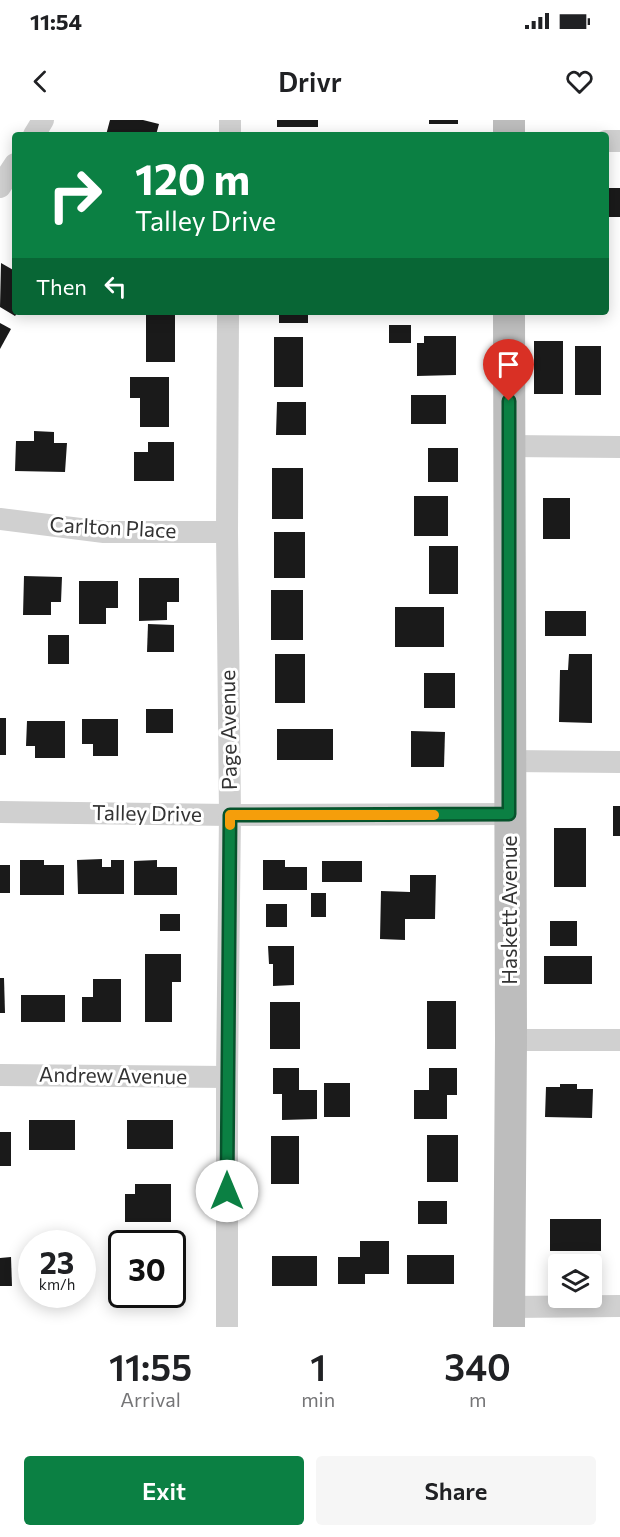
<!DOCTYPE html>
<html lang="en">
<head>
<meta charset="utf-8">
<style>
	:root { --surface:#fff; --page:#f6f6f6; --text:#202124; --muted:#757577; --accent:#0b8043 }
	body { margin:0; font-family:Commissioner,sans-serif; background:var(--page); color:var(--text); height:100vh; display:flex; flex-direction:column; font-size:22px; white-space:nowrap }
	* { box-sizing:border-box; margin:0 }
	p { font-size:20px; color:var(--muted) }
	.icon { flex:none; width:33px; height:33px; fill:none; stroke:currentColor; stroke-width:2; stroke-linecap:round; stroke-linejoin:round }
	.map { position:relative; height:1207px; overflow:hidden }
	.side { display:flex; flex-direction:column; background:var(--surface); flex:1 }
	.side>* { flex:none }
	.hud { position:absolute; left:12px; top:12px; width:597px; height:183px; border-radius:6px; box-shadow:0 3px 15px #0003; background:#0b8043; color:#fff; overflow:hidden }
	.controls { position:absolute; left:548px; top:1134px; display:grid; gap:12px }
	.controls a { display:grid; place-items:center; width:54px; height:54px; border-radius:6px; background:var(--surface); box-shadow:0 3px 15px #0003; font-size:30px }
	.speed { position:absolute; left:18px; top:1110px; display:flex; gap:12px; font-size:30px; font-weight:700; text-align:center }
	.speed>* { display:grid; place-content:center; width:78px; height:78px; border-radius:50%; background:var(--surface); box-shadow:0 3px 15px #0003; line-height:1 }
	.speed small { font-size:15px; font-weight:400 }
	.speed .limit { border:3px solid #111; border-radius:9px; background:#fff; color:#111 }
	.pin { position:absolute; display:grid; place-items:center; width:51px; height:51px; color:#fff; margin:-62px -26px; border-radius:50% 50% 50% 0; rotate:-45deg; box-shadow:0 0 6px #0007 }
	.pin .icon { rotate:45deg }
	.me { position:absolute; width:66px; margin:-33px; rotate:0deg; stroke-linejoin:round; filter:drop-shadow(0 0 4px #0008) }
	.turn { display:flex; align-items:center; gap:21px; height:126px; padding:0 24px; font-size:27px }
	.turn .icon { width:78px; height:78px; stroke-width:2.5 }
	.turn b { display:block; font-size:42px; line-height:51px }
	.then { display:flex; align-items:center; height:57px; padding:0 24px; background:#0003; gap:12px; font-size:22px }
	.eta { display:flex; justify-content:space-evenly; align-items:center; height:102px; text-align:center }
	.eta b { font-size:36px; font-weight:600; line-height:42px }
	.action { display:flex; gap:12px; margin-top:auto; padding:12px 24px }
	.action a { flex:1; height:69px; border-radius:6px; background:var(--accent); color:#fff; font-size:24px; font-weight:600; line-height:69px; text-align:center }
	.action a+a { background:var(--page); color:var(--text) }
	.status { display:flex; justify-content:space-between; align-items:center; height:42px; padding:0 30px; background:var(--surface); direction:ltr }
	.status svg { height:16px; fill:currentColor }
	header { display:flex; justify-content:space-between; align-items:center; height:78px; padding:0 24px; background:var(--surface); font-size:27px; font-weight:600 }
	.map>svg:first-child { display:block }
</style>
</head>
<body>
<div class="status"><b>11:54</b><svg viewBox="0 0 49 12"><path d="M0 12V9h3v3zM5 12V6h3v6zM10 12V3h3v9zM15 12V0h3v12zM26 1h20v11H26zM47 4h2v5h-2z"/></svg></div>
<header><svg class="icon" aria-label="back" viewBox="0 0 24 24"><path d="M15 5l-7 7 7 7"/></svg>Drivr<svg class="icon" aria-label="heart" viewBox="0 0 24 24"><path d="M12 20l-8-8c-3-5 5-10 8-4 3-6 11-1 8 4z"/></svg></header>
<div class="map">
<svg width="620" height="1207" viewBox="0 0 620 1207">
	<rect width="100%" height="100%" fill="#fff"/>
	<g fill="#1a1a1a">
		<polygon points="110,0 143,0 159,4 156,15 106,15"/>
		<rect x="277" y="0" width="41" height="7"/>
		<rect x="429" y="0" width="29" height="4"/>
		<rect x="607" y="68" width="13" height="29"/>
		<polygon points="1,143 15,151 15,192 18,192 15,196 0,187"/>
		<rect x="146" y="192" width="29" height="50"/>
		<rect x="279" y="192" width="29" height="11"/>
		<polygon points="0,203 11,209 0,229"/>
		<rect x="389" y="205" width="22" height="18"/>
		<polygon points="424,216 456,216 456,255 417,256 417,223 424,223"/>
		<rect x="274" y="217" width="29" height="50"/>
		<rect x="534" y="221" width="29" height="53"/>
		<rect x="575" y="226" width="26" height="49"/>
		<polygon points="130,257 169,257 169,307 140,307 140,278 130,278"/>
		<rect x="411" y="275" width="35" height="29"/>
		<polygon points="277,282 306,282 306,315 276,315"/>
		<polygon points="34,311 54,312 54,323 67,323 65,352 15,351 16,321 34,321"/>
		<polygon points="148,322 174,322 174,361 134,361 134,332 148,332"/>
		<rect x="428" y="328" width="30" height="34"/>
		<rect x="272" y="348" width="31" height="51"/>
		<rect x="414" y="376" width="34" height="40"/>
		<rect x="543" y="378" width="27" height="41"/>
		<rect x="274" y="412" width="31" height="46"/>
		<rect x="429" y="426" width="29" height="48"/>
		<polygon points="24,456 62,457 61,482 51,482 51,495 23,495"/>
		<polygon points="139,458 179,458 179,482 167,482 167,500 139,501"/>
		<polygon points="79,461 118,461 118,488 106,488 106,504 79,504"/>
		<rect x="271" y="470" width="32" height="50"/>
		<rect x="395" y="487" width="49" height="40"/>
		<rect x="545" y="491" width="41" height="25"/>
		<polygon points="148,504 174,505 174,532 147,532"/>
		<rect x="48" y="515" width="21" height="29"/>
		<rect x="275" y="534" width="30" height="49"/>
		<polygon points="569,534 592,534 592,603 559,602 560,550 568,550"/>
		<rect x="424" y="553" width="31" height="35"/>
		<rect x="146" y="589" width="27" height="24"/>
		<rect x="0" y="598" width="6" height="37"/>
		<polygon points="82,599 118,599 118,636 93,636 93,624 82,624"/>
		<polygon points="27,601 65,601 65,638 35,638 35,626 26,626"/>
		<rect x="277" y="609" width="56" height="31"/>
		<polygon points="411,611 445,612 444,647 411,647"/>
		<rect x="613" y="686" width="7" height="30"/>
		<rect x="554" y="708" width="32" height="59"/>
		<polygon points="102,739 102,747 111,747 111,740 124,740 124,774 78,774 77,740"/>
		<polygon points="20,740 44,740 44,745 64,745 64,775 20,775"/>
		<polygon points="157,740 157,747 177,747 177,775 134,775 134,741"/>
		<polygon points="263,740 285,740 285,747 307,747 307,770 263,770"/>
		<rect x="322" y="741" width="40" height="21"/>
		<rect x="0" y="745" width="10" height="28"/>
		<polygon points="410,755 436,755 435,799 405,799 405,820 380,819 381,771 410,772"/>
		<rect x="311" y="773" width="15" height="24"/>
		<rect x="266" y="784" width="21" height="23"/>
		<rect x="160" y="794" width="20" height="17"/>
		<rect x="550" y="801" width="27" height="25"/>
		<polygon points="268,826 294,826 294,865 273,866 273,844 269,844"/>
		<polygon points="145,834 181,834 181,862 172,862 172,902 145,902"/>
		<rect x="544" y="836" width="48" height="28"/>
		<polygon points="0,858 4,858 5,893 0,893"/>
		<polygon points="93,859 121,859 121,902 82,902 82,877 93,877"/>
		<rect x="21" y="875" width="44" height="27"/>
		<rect x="427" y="881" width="29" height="48"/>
		<rect x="270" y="882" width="30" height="47"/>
		<polygon points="273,948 299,948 299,970 317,970 317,999 282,1000 282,974 273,974"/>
		<polygon points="429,948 457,948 457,975 447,975 447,999 414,999 414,970 429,970"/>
		<rect x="324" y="963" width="26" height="34"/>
		<polygon points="560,964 577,964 577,969 593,969 592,998 545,997 546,967 560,967"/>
		<rect x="29" y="1000" width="46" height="30"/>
		<rect x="127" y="1000" width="46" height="29"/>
		<rect x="0" y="1012" width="11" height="34"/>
		<rect x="427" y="1015" width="31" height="47"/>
		<rect x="271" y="1016" width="28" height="48"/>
		<polygon points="135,1064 171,1064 171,1102 125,1102 125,1074 135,1074"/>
		<rect x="418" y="1081" width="29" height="23"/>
		<rect x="550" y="1099" width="51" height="32"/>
		<polygon points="360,1121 389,1121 389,1154 365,1154 365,1164 338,1164 338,1137 360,1137"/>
		<rect x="407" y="1135" width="47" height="29"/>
		<rect x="272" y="1136" width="45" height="30"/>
		<polygon points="11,1137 12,1166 0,1166 0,1138"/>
	</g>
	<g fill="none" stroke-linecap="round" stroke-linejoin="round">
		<g stroke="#d0d0d0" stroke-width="22">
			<polyline points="34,15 43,0"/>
			<polyline points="230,15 230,0"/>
			<polyline points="606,21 620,21"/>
			<polyline points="0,67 15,44"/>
			<polyline points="509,326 620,327"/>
			<polyline points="0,399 104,412 227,412"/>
			<polyline points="509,641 620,642"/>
			<polyline points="0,692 230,695 509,694"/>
			<polyline points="511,920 620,920"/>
			<polyline points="0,955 227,957"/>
			<polyline points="509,1187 620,1186"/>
			<polyline points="227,1207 227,957 230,695 227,412 228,192"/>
		</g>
		<g stroke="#bdbdbd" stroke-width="32">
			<polyline points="509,15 509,0"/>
			<polyline points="509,192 511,920 509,1207"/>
		</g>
	</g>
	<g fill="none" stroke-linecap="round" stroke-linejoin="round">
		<defs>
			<polyline id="route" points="227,1071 230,695 509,694 509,281"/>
		</defs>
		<use href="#route" stroke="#07532c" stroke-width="15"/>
		<use href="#route" stroke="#0b8043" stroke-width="10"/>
		<polyline stroke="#f59e0b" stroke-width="10" points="230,705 230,695 434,695"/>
	</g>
	<g text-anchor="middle" stroke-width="6" stroke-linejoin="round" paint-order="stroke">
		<g font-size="21" fill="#333" stroke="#fff">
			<text transform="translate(113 408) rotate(3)" y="7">Carlton Place</text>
			<text transform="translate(229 610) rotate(-91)" y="7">Page Avenue</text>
			<text transform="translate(147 694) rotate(1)" y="7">Talley Drive</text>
			<text transform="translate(510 790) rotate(-90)" y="7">Haskett Avenue</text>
			<text transform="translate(113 956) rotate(1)" y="7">Andrew Avenue</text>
		</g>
	</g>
</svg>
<div class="controls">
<a><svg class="icon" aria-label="layers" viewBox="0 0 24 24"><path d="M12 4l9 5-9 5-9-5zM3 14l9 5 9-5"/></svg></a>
</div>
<div class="speed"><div>23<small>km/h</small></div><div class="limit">30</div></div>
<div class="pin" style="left:509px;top:281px;background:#d93025"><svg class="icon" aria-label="arrive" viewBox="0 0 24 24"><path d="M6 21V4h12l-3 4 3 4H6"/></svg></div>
<svg class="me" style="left:227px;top:1071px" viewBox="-20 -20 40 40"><circle r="19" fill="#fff"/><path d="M0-13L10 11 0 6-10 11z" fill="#0b8043"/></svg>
<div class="hud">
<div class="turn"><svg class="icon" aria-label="right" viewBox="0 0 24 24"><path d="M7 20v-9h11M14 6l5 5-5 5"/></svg><div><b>120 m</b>Talley Drive</div></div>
<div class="then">Then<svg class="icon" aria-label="left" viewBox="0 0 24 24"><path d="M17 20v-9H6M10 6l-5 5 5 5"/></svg></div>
</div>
</div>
<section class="side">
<div class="eta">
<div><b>11:55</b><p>Arrival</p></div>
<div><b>1</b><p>min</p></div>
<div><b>340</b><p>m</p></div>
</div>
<div class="action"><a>Exit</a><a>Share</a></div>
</section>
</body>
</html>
